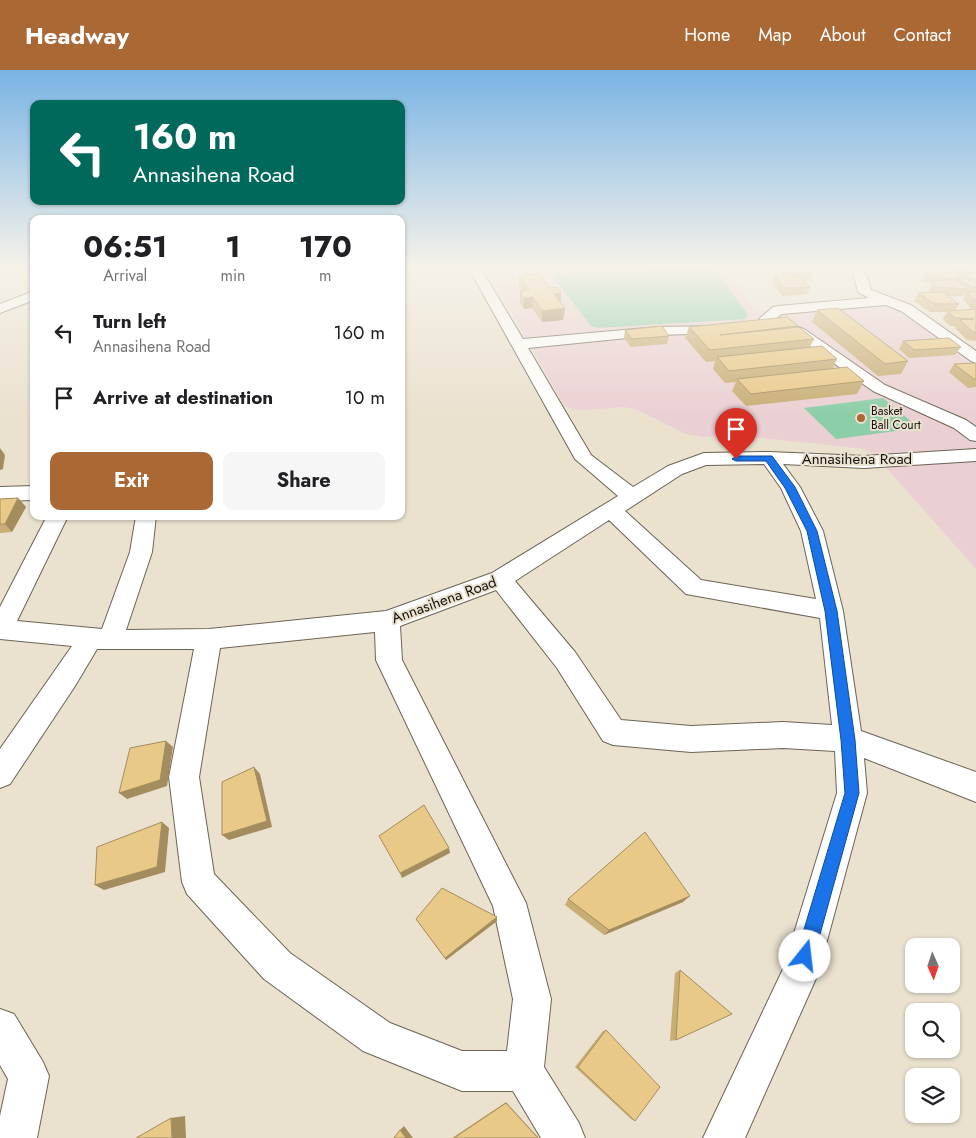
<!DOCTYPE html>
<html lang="en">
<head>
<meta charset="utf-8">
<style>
	:root { --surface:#fff; --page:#f6f6f6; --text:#202124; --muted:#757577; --accent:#aa6834 }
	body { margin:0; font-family:Jost,sans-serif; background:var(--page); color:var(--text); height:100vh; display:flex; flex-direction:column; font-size:19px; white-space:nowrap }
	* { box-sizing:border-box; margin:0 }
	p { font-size:16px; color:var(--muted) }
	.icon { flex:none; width:28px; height:28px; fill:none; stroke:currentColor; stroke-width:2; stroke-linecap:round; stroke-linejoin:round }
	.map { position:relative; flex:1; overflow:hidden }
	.sheet { position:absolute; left:30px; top:145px; width:375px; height:305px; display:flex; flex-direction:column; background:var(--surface); border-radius:10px; box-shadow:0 1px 4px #0004 }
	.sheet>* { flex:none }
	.top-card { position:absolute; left:30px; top:30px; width:375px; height:105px; border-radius:10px; box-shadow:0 1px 4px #0004; background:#00695c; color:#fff; overflow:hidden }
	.needle { width:32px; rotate:177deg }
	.tools { position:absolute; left:905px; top:868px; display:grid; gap:10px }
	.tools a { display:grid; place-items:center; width:55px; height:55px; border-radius:10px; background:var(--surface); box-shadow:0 1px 4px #0004; font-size:25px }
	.pin { position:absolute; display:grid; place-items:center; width:42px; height:42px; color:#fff; margin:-51px -21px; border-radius:50% 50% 50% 0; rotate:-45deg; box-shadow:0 0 5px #0007 }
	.pin .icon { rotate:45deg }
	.me { position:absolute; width:55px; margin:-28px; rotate:16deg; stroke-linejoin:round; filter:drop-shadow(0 0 4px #0008) }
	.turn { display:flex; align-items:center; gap:18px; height:105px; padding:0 20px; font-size:22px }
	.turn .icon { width:65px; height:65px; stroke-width:2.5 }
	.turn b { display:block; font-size:35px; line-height:42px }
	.eta { display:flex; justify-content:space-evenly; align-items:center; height:85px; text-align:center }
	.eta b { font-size:30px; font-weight:700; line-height:35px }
	.primary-button { display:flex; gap:10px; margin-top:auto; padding:10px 20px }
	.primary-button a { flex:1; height:58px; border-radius:10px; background:var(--accent); color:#fff; font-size:20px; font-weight:700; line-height:58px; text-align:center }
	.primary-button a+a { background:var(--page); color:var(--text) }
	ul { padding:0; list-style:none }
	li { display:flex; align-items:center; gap:15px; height:65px; padding:0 20px }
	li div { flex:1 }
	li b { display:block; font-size:19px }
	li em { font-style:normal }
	header { display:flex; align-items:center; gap:30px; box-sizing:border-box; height:70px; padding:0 25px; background:var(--accent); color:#fff }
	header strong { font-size:24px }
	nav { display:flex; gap:28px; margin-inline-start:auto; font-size:18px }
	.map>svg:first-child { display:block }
</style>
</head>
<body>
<header>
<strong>Headway</strong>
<nav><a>Home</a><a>Map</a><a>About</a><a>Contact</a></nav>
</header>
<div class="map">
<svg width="976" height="1068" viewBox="0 0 976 1068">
	<rect width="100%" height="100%" fill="#eae1cf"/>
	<polygon fill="#ebd0d3" points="486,197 686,197 558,204 748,245 714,198 710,197 726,197 752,236 760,240 786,245 881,236 893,238 912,248 976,295 976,499 874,384 864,379 743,366 703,367 686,364 636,339 624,337 582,340 565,337"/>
	<g fill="#8bcea8">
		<polygon points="686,197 714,198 748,245 745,249 598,258 591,256 553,207 558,204"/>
		<polygon points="883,328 919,358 836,369 804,338"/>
	</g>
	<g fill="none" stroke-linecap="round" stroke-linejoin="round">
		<defs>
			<g id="minor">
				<path d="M 468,197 L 480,197 L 523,269 L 657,257 L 726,256 L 728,259 L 721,263 L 657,265 L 528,278 L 591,385 L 633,417 L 668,396 L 704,383 L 769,382 L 864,386 L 976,379 L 976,391 L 864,398 L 783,394 L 800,417 L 823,461 L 843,541 L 861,661 L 976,702 L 976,732 L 864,688 L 867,723 L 818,904 L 745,1068 L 703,1068 L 783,899 L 837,723 L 835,681 L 783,678 L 691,682 L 613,675 L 603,671 L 557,598 L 496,520 L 400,556 L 402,590 L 526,833 L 551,929 L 544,997 L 579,1053 L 585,1068 L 541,1068 L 513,1021 L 462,1021 L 363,981 L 264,909 L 187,824 L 182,812 L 169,707 L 194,579 L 97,579 L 75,616 L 10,714 L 0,718 L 0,679 L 72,576 L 0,569 L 0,537 L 47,446 L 68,446 L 17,551 L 102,559 L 130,482 L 136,446 L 156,446 L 152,482 L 126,560 L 209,559 L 386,541 L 492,503 L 618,426 L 575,389 ZM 764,394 L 781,418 L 801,461 L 816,529 L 701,510 L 625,441 L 682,404 L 706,395 ZM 609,450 L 686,524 L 820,548 L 832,655 L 783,652 L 691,656 L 621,650 L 575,582 L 515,511 ZM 375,562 L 376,590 L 493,836 L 513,929 L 507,981 L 462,981 L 390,953 L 290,883 L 214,804 L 199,707 L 220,578 Z"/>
				<polygon points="852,197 864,197 871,220 911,235 976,281 976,293 971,291 901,241 886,235 782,244 775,249 804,259 885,315 966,350 976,357 976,371 970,370 954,358 873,321 794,265 769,257 759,249 773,237 778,236 869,228 858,222"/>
				<polygon points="34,221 34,230 0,243 0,234"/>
				<polygon points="34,416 34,430 0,431 0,417"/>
				<polygon points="0,939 14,944 43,992 49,1006 37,1068 0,1068 0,1046 8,1009 0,995"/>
			</g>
		</defs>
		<use href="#minor" stroke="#6c6455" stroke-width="2"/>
		<use href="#minor" fill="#fff" fill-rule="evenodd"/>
	</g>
	<g fill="#c8ad74">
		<polygon points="784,197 812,204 809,211 803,211 810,217 807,224 782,226 772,213 774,205 781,206"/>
		<polygon points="938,197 971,197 974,201 970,209 959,208 958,211 959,209 976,209 976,239 971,239 963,229 966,223 965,223 963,226 947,226 959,234 955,241 976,239 976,271 967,270 955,258 956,256 950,256 943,249 947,242 930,242 914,231 918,223 930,223 929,219 932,213 921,212 925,204 939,199 938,198"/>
		<polygon points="519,206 561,223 561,233 565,238 563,250 542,252 532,238 524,239 520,233 520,221 522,221 519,217"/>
		<polygon points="817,240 908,291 901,304 878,306 812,252"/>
		<polygon points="689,257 798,257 814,269 810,277 837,289 833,298 864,311 857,324 746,336 732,321 736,312 725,313 713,299 715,291 706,292 685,268"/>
		<polygon points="625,260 669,266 667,274 631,277 624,268"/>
		<polygon points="903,271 961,277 955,285 909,288 899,279"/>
		<polygon points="976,293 976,317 968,318 949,302 954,294"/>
		<polygon points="18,428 26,437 12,462 0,463 0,429"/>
		<polygon points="568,829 683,832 604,865 565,835"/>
		<polygon points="497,847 497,851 446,890 416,849"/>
		<polygon points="680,900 676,970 670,971 675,903"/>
		<polygon points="606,960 635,1051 631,1049 575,997 603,961"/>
		<polygon points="506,1032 539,1068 452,1068"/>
	</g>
	<g fill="#a38d5e">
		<polygon points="561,223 560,235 554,224"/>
		<polygon points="533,227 532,238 524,239 524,228"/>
		<polygon points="565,238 563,250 542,252 542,241"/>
		<polygon points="0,378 5,385 3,399 0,400"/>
		<polygon points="18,428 26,437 12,462 5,454"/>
		<polygon points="166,671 173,677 167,716 127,729 119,723"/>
		<polygon points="254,697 260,704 272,757 229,770 222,765"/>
		<polygon points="162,752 169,758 165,802 104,820 95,815"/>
		<polygon points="449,778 450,783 402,808 400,803"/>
		<polygon points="690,826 683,832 604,865 609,860"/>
		<polygon points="497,847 497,851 446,890 445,888"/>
		<polygon points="185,1046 186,1068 172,1068 171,1048"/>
		<polygon points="404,1056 413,1068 406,1068 400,1060"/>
	</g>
	<g fill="#e9c987" stroke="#a38d5e">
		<polygon points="784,197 811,197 812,204 783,203"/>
		<polygon points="949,197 971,197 974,201 953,200"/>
		<polygon points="934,198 956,202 959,209 925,204"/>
		<polygon points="539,204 549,218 557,217 561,223 554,224 565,238 542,241 533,227 524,228 520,221 529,220 519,206"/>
		<polygon points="774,205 797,206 810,217 784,218"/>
		<polygon points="955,209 968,219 936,217 933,211"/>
		<polygon points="959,209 976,209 976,218 975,218"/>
		<polygon points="943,222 959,234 935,234 918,223"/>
		<polygon points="967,222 976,222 976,231"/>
		<polygon points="838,238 908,291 885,294 817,240"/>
		<polygon points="976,239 976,263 973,262 960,250 974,249 955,248 948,241"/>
		<polygon points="787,247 798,256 720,265 799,257 814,269 710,280 689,257"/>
		<polygon points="662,256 669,266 632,269 625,260"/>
		<polygon points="949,268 961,277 914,280 903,271"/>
		<polygon points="822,276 837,289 729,301 717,287"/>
		<polygon points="976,293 976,309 974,309 954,294"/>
		<polygon points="847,297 864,311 751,324 737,309"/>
		<polygon points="18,428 5,454 0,454 0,429"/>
		<polygon points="166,671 160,710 119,723 130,678"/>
		<polygon points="254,697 267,751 222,765 222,712"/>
		<polygon points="424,735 449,778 400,803 379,766"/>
		<polygon points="162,752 157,797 95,815 97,777"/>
		<polygon points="645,762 690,826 609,860 568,829"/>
		<polygon points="442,818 497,847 445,888 416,849"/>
		<polygon points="680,900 732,944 676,970"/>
		<polygon points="606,960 660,1017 635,1051 578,997"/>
		<polygon points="506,1033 538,1068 454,1068"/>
		<polygon points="171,1048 172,1068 136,1068"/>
		<polygon points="400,1060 406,1068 394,1068"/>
	</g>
	<linearGradient id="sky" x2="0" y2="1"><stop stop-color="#79b4e4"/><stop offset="0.57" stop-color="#f6f2e9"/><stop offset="1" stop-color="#f6f2e9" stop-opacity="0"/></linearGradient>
	<rect width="976" height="346" fill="url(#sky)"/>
	<polygon fill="#1a73e8" stroke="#114b97" points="772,386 795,417 817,461 837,541 855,670 859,723 814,886 811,892 805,894 799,892 796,886 845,723 841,670 825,541 807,461 785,418 766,391 736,391 732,389 736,386"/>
	<circle fill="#aa6834" stroke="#eae1cf" stroke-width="2" cx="861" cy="348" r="5"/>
	<g text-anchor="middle" stroke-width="4" stroke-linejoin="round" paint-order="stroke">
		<g font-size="12" fill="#16130c" stroke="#eae1cf" text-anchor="start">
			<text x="871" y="345">Basket<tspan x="871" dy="14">Ball Court</tspan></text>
		</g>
		<g font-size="15" fill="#16130c" stroke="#eae1cf">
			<text x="857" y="394">Annasihena Road</text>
			<text transform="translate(444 530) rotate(-20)" y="5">Annasihena Road</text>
		</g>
	</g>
</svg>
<div class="tools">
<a><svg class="needle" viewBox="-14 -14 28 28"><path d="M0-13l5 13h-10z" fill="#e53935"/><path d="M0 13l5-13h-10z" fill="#757577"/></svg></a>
<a><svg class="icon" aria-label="search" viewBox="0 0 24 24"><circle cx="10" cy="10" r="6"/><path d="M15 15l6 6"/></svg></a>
<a><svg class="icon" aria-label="layers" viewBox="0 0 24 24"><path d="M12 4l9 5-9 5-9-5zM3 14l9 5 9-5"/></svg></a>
</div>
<div class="pin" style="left:736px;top:389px;background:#d93025"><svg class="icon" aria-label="arrive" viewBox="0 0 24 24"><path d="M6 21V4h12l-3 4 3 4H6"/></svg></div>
<svg class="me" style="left:805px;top:886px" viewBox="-20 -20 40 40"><circle r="19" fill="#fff"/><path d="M0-13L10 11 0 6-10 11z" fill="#1a73e8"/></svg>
<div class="top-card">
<div class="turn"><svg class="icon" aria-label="left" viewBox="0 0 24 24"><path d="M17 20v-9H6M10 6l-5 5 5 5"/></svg><div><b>160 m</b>Annasihena Road</div></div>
</div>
<section class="sheet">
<div class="eta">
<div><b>06:51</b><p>Arrival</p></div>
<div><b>1</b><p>min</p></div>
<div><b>170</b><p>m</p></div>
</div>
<ul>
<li><svg class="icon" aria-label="left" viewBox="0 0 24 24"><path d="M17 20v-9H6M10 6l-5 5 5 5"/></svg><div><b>Turn left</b><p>Annasihena Road</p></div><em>160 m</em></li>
<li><svg class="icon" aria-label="arrive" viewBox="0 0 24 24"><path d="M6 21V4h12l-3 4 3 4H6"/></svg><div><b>Arrive at destination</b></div><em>10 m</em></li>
</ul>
<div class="primary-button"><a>Exit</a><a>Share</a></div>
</section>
</div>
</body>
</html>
